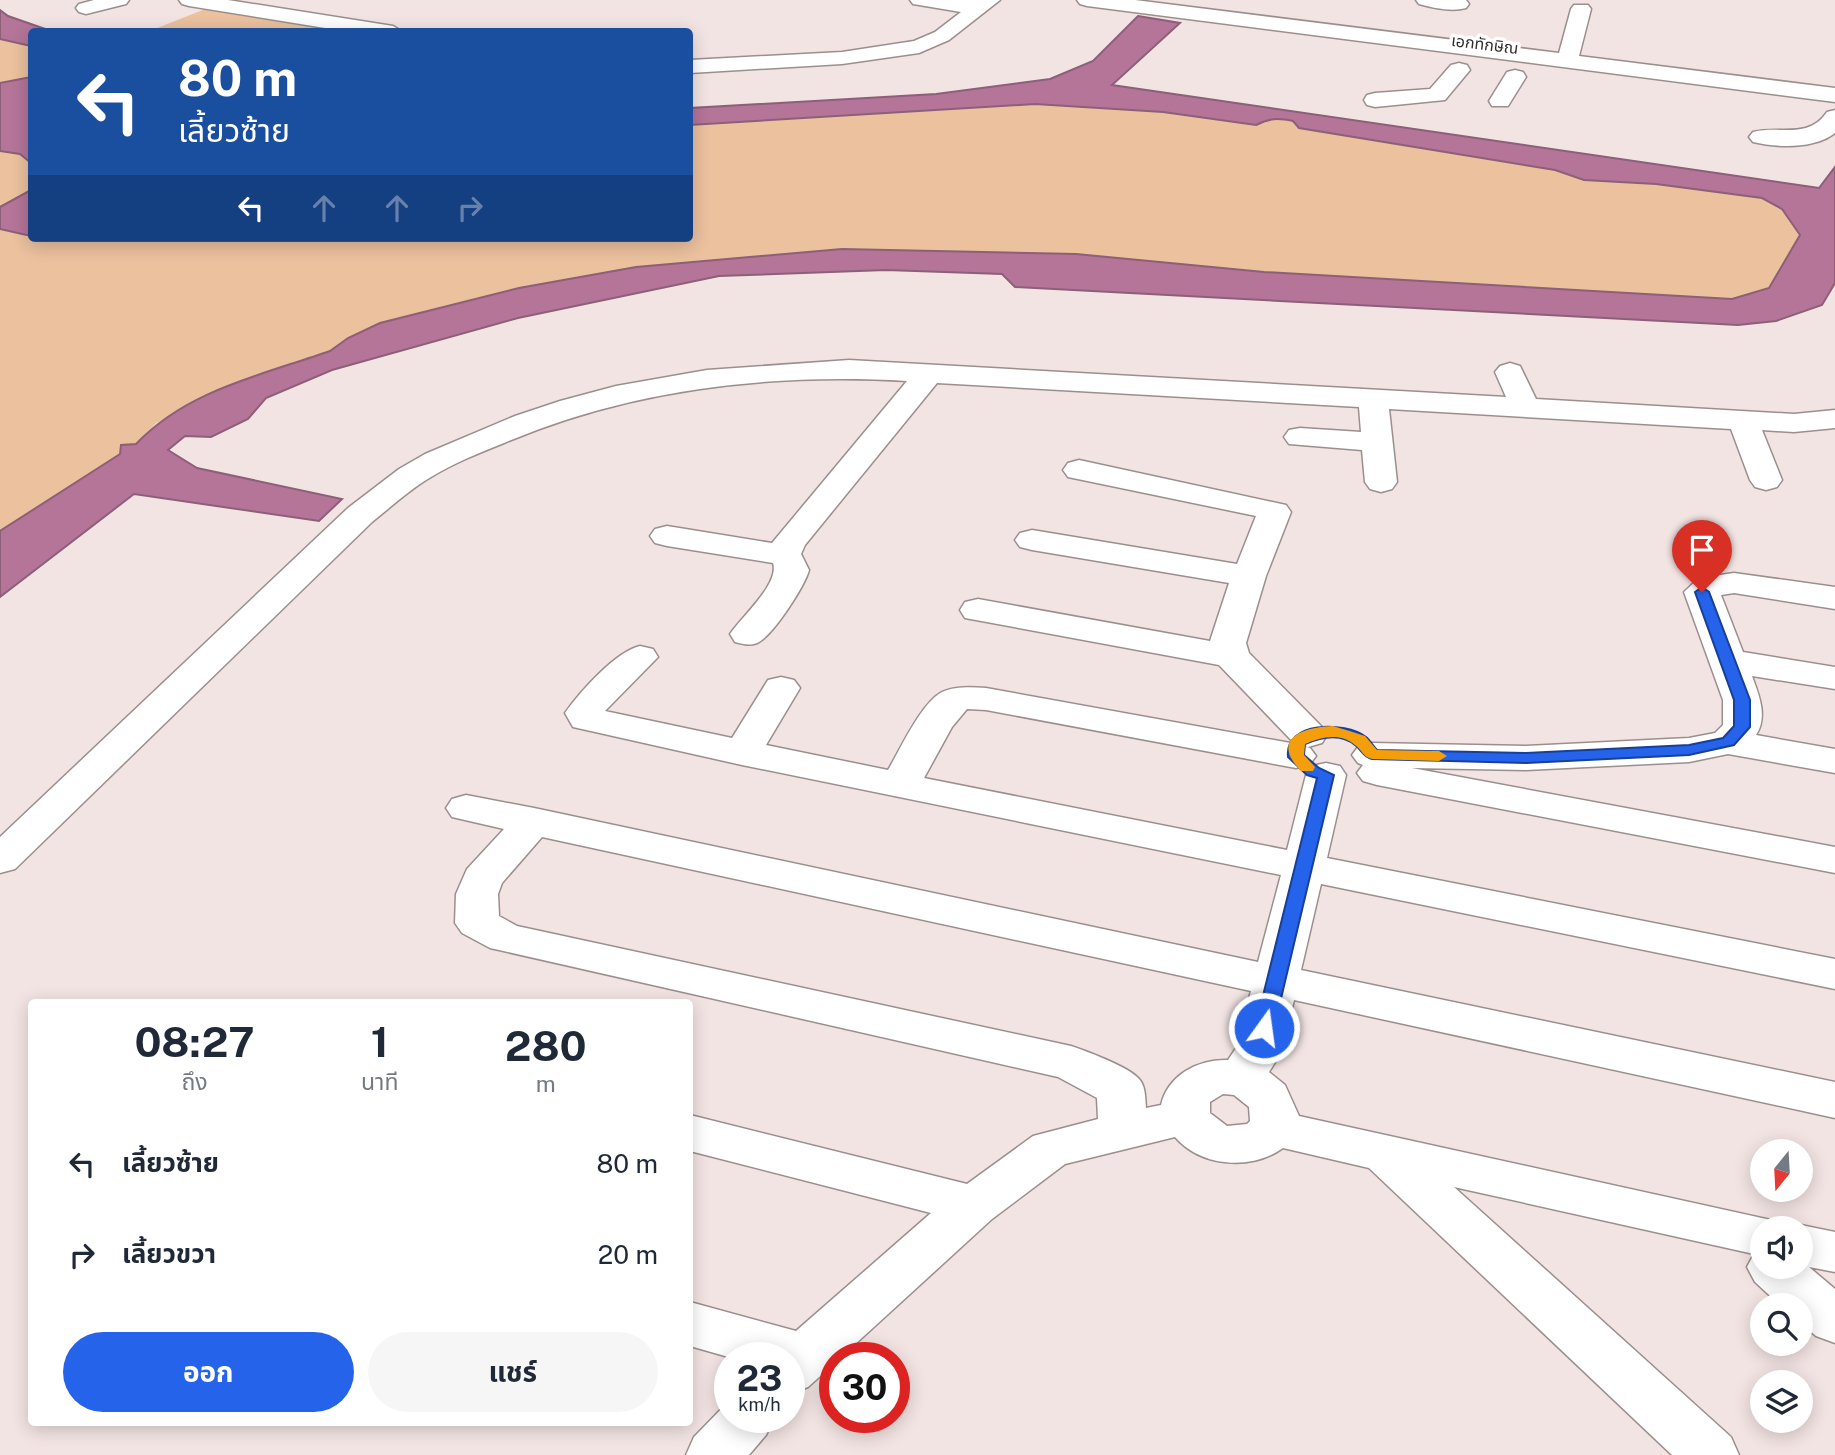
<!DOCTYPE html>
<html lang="th">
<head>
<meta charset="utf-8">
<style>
	:root { --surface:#fff; --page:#f6f6f7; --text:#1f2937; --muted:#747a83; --accent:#2563eb }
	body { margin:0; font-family:"Public Sans","Noto Sans Thai",sans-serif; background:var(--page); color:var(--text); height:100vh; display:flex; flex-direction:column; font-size:26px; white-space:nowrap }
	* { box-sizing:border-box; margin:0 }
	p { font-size:23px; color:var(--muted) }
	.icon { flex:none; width:38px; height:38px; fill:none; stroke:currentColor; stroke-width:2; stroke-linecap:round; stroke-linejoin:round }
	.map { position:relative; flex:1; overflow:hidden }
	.details { position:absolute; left:28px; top:999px; width:665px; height:427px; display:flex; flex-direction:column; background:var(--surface); border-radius:7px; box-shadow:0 4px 18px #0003 }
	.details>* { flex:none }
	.hud { position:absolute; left:28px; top:28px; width:665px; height:214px; border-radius:7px; box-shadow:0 4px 18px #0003; background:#1a4fa0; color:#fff; overflow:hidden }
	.needle { width:46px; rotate:198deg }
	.fabs { position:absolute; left:1750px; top:1139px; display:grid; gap:14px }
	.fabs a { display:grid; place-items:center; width:63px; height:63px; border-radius:50%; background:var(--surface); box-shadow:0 4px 18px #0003; font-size:35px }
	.speed { position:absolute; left:714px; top:1342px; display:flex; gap:14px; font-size:35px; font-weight:700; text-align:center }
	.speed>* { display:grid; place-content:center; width:91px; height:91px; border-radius:50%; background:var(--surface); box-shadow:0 4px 18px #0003; line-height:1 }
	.speed small { font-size:18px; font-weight:400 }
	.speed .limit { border:10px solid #d22; background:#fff; color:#111 }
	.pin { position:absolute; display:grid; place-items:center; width:60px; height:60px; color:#fff; margin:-72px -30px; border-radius:50% 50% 50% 0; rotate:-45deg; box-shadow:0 0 7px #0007 }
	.pin .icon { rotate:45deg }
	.me { position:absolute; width:77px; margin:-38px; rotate:14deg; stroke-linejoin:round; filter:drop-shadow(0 0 5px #0008) }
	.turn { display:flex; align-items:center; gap:24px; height:147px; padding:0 35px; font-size:32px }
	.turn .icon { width:91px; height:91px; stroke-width:2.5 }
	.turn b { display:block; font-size:49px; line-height:60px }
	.lanes { display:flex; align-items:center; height:66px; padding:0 35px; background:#0003; justify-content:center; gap:35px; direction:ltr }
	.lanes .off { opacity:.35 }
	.eta { display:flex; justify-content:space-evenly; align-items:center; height:119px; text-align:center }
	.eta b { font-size:42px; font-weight:700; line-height:49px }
	.cta { display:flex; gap:14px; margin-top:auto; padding:14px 35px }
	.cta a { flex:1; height:80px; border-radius:42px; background:var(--accent); color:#fff; font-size:28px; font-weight:700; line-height:80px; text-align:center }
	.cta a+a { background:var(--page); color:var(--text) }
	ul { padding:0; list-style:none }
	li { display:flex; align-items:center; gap:21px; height:91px; padding:0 35px }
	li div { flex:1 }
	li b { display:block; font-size:26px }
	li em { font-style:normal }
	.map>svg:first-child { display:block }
</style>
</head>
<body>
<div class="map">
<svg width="1835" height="1455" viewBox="0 0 1835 1455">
	<rect width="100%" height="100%" fill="#f2e4e3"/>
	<g fill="#ebc19e">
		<polygon points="218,4 392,32 147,32"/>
		<polygon points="0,39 31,46 32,238 690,238 690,125 1035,104 1279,118 1293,121 1299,128 1555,170 1584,180 1656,184 1763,198 1782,209 1800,235 1769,288 1732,299 1264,272 1076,254 843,249 636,267 519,288 380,323 348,338 330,351 156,423 136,444 0,531"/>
	</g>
	<g fill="#b47598" stroke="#8d5f78" stroke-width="2">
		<polygon points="0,10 8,16 51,31 32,32 31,46 0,39"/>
		<path d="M 1138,16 L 1180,23 L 1112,85 L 1819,188 L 1835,167 L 1835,283 L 1822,305 L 1776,321 L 1738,325 L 1015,287 L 1002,274 L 886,270 L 719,276 L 518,318 L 332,370 L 266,398 L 248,419 L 211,437 L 185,436 L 168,450 L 197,468 L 342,499 L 319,521 L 134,494 L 0,597 L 0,531 L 120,454 L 121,445 L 136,444 C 187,390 262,375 330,351 L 348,338 L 380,323 L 519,288 L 636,267 L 842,249 L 1076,254 L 1264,272 L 1732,299 L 1769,288 L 1800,235 L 1782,209 L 1762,198 L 1656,184 L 1584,180 L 1555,170 L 1299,128 L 1293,121 C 1278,118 1269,118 1256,125 L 1163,112 L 1035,104 L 690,125 L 690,108 L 936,94 L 1050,79 L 1093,61 Z"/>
		<polygon points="31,77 32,77 31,163 20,154 0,151 0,83"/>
		<polygon points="31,190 31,236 0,229 0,207"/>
	</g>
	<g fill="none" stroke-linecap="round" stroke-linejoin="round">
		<defs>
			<g id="minor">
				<polygon points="94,0 129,0 126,4 86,14 79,12 76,8 79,4"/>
				<polygon points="179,0 228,0 393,26 403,32 350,32 189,6 182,4"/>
				<polygon points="910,0 1000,0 949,40 919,53 842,64 690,73 690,60 842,52 914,41 935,32 961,12 913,4"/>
				<polygon points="1077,0 1135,0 1559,53 1571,9 1574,5 1588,5 1591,9 1579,56 1835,88 1835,102 1087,6 1080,4"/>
				<path d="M 1416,0 L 1466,0 L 1469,4 L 1466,8 C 1452,12 1433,8 1419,4 Z"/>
				<polygon points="1459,63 1467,65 1470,70 1445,100 1375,107 1367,105 1364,100 1367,95 1375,93 1430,89 1451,65"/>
				<polygon points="1515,70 1523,72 1526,77 1508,106 1492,106 1489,101 1507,72"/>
				<path d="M 1835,110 L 1835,133 C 1815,149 1777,148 1753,142 L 1749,137 L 1753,132 C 1780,125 1808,140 1827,112 Z"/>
				<path d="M 849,360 L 1506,397 L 1495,372 L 1500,366 L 1510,363 L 1520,366 L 1536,399 L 1794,414 L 1835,410 L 1835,428 L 1794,432 L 1762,430 L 1782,480 L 1777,487 L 1766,490 L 1755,487 L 1750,480 L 1731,429 L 1389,409 L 1397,482 L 1392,489 L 1381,492 L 1370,489 L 1365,482 L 1362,450 L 1289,444 L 1284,437 L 1289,430 L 1300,428 L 1361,432 L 1359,407 L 937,383 L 805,545 L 801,554 L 809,570 C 805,586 772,637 757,643 C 749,646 743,644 735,642 L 730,634 C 741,617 780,584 773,563 L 667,546 L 655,543 L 650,536 L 655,529 L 667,526 L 772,543 L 907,381 C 769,373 631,389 504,443 C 479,453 454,463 431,477 C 410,489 391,507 372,522 L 15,869 L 0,873 L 0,837 L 348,508 L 399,469 L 425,454 L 515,416 L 560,401 L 616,386 L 707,370 Z"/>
				<polygon points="1079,460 1286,505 1291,512 1266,576 1246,643 1249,653 1322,727 1327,735 1322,743 1308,747 1294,743 1219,665 965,618 960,610 965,602 978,599 1210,641 1229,583 1032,550 1020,547 1015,540 1020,533 1032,530 1237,564 1256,516 1068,477 1063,470 1068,463"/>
				<path d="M 1734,573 L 1835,587 L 1835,609 L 1734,593 L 1721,595 L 1743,652 L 1835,667 L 1835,689 L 1752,676 C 1759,695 1768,717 1756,735 L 1835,749 L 1835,773 L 1728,754 L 1689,762 L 1526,770 L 1412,768 L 1835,847 L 1835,873 L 1377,785 L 1363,781 L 1357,773 L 1363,765 L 1358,763 L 1352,755 L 1358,747 L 1372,743 L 1526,746 L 1689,738 L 1715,733 L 1723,725 L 1723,700 L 1684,592 L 1699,578 Z"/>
				<path d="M 640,646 L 653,649 L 658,657 L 605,711 L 732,738 L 768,680 L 781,677 L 794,680 L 800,688 L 766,745 L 888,770 C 900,750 921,703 942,692 C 955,686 972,687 986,688 L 1296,744 L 1310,748 L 1316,756 L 1310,764 L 1296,768 L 986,710 L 967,709 L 952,727 L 924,778 L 1287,850 L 1306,775 L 1312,766 L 1326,763 L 1340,766 L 1346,775 L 1327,858 L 1835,959 L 1835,989 L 1321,884 L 1301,970 L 1835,1082 L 1835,1118 L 1294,1000 L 1282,1051 L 1269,1072 L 1285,1085 L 1299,1116 L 1780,1222 L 1784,1228 L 1762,1228 L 1762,1267 L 1801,1267 L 1801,1228 L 1789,1228 L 1801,1225 L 1835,1232 L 1835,1272 L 1809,1267 L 1835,1289 L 1835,1343 L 1816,1336 L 1801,1323 L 1801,1306 L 1781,1306 L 1755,1282 L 1747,1267 L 1754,1254 L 1454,1187 L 1731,1437 L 1739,1455 L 1672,1455 L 1369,1168 L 1283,1148 C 1251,1171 1201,1167 1175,1137 L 1065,1164 L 992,1219 L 840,1358 L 835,1358 L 835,1363 L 808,1387 L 789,1394 L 789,1358 L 732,1358 L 690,1346 L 690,1302 L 796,1331 L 931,1213 L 690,1151 L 690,1115 L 967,1184 L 1033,1136 L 1098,1119 L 1097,1098 L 1058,1077 L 490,948 L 462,933 L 455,923 L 456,894 L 467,869 L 504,829 L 452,817 L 446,808 L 452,799 L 466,795 L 534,808 L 1258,962 L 1281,875 L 742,765 L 573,727 L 565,713 C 580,692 615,652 640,646 ZM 542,837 L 1251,991 L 1236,1048 L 1228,1060 C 1198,1059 1168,1075 1161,1105 L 1146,1108 C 1145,1098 1146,1084 1137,1077 C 1126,1066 1086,1051 1071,1046 L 517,926 L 499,916 L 498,894 L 502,883 ZM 1223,1094 L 1234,1095 L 1249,1107 L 1250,1121 L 1247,1124 L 1227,1126 L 1210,1113 L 1210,1102 Z"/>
				<polygon points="730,1400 730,1418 774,1418 766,1435 749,1455 686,1455 694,1437"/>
			</g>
		</defs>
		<use href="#minor" stroke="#9b8f8e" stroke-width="3"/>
		<use href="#minor" fill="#fff" fill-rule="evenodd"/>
	</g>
	<path fill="#2563eb" stroke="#184099" stroke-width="2" d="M 1702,587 L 1709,592 L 1750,700 L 1750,727 L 1734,745 L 1689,755 L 1526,763 L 1372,759 C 1363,757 1362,750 1355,745 C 1340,732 1321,737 1305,744 L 1304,755 L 1319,768 L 1334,775 L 1274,1028 L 1271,1032 L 1258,1032 L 1255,1028 L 1317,778 L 1307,775 L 1288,757 C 1284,721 1345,721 1366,737 C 1370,740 1373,746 1377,750 L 1526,753 L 1689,745 L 1723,738 L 1734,726 L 1734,700 L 1695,592 Z"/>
	<path fill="#f59e0b" d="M 1333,726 L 1365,736 L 1377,750 L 1439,751 L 1447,756 L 1439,761 L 1372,759 C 1363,757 1362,750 1355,745 C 1340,732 1321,737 1305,744 L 1304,755 L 1315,767 L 1313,771 L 1301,771 C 1270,739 1302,727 1333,726 Z"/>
	<g text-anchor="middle" stroke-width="7" stroke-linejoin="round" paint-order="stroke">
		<g font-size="16" fill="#312c2c" stroke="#fff">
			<text transform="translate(1485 44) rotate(7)" y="6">เอกทักษิณ</text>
		</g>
	</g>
</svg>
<div class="fabs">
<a><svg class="needle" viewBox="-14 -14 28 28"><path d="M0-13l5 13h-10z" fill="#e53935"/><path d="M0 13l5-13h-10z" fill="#747a83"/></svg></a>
<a><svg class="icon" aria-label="sound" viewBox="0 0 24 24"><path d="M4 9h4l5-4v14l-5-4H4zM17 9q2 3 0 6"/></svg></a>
<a><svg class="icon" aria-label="search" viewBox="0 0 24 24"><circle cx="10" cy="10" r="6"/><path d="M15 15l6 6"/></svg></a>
<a><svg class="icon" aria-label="layers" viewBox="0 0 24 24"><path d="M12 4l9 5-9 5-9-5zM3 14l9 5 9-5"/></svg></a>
</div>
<div class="speed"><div>23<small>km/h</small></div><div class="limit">30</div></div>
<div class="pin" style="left:1702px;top:592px;background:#d93025"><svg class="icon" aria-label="arrive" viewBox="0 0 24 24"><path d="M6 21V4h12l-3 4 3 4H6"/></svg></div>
<svg class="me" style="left:1264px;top:1028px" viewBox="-20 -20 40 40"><circle r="17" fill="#2563eb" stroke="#fff" stroke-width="3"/><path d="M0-11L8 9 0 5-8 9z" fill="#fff"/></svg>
<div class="hud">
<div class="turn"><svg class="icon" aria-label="left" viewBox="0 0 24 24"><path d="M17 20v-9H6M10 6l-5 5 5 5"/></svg><div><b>80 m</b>เลี้ยวซ้าย</div></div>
<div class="lanes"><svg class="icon" aria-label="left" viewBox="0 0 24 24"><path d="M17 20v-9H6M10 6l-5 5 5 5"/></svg><svg class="icon off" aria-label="ahead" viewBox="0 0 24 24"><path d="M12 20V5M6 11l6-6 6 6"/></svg><svg class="icon off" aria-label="ahead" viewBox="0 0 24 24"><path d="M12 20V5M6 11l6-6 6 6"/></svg><svg class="icon off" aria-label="right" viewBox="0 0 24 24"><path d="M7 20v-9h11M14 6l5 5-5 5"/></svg></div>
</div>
<section class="details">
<div class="eta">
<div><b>08:27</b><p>ถึง</p></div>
<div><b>1</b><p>นาที</p></div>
<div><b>280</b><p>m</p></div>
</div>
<ul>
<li><svg class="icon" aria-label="left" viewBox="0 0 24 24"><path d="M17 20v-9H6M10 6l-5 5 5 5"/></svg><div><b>เลี้ยวซ้าย</b></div><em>80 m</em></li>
<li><svg class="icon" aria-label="right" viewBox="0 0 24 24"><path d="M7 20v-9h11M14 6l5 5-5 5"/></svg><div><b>เลี้ยวขวา</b></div><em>20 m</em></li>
</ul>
<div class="cta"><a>ออก</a><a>แชร์</a></div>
</section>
</div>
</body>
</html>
